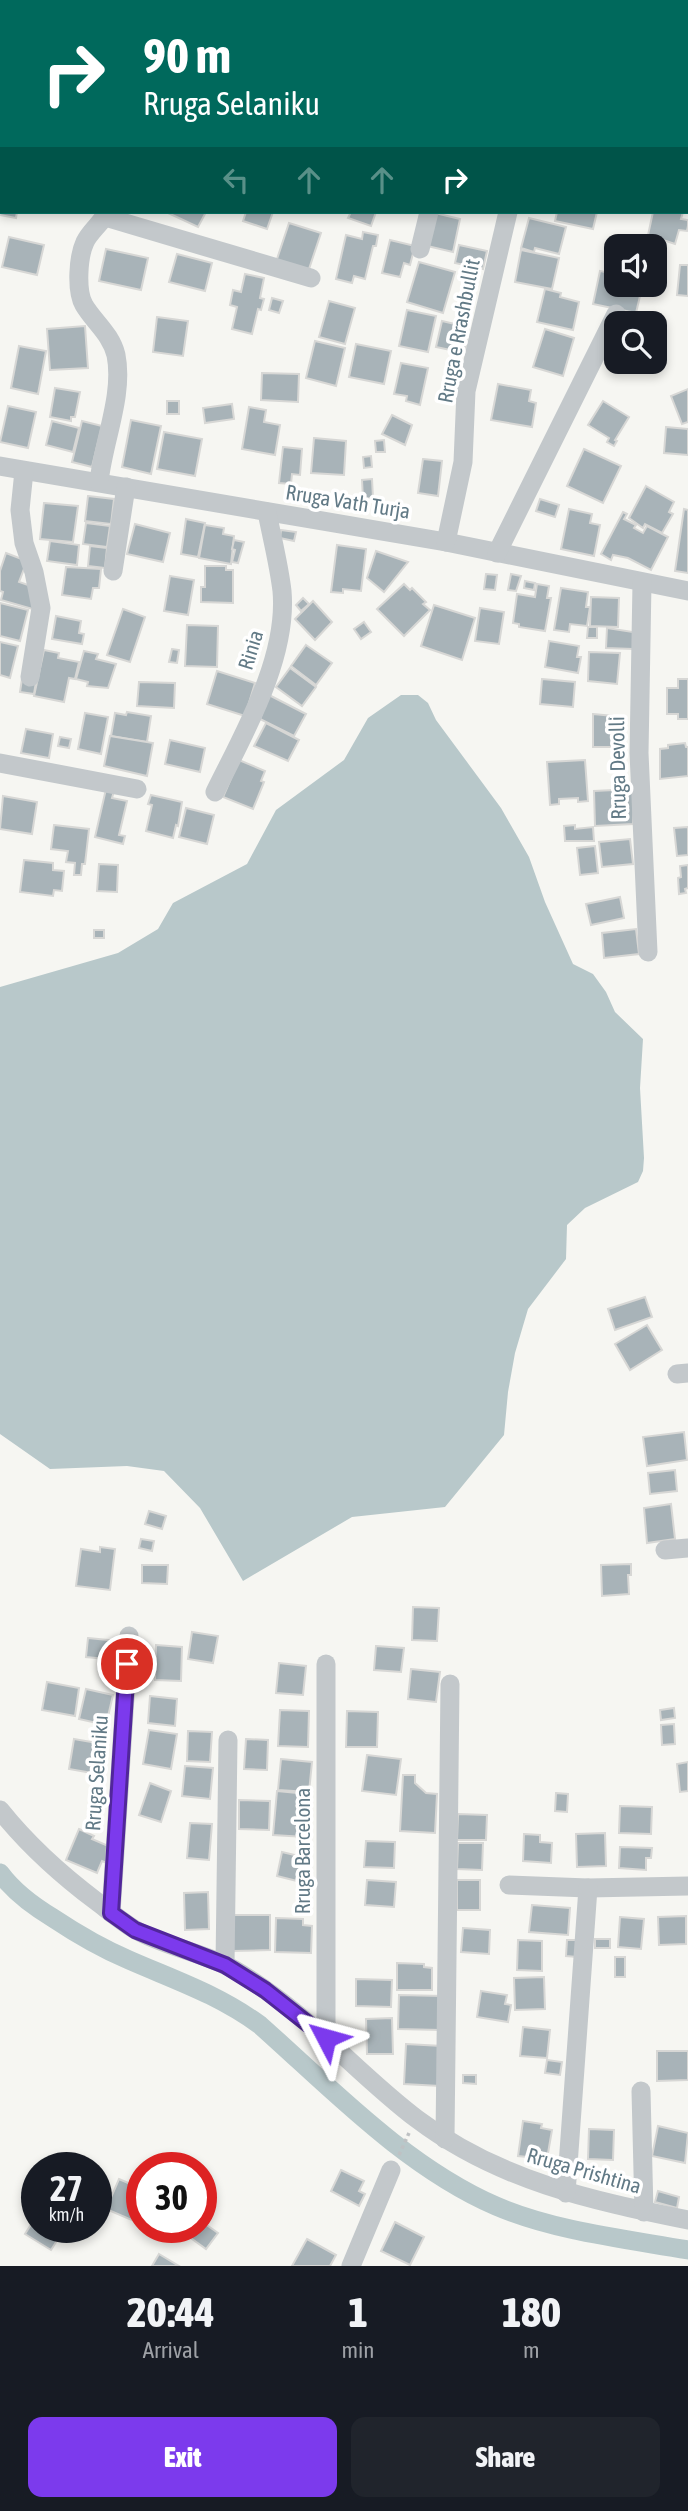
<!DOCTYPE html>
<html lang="en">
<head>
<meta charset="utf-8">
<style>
	:root { --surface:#171b24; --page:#20242c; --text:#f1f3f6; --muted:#9ea1a6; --accent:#7c3aed }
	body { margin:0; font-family:"Asap Condensed",sans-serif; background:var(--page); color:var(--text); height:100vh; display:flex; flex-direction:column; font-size:26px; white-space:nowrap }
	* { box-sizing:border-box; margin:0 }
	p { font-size:23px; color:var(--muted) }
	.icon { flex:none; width:38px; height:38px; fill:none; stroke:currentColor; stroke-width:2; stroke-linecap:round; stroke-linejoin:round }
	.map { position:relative; height:2266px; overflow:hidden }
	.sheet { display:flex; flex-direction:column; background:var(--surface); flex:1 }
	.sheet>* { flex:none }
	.top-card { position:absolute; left:0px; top:0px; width:690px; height:214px; box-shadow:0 4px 10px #0003; background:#00695c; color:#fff; overflow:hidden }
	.buttons { position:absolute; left:604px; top:234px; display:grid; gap:14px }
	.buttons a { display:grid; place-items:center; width:63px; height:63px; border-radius:14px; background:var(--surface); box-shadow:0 4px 10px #0003; font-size:35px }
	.speed { position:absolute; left:21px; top:2152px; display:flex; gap:14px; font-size:35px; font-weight:700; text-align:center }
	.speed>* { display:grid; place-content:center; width:91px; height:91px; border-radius:50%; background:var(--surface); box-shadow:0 4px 10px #0003; line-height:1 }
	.speed small { font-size:18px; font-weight:400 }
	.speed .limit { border:10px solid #d22; background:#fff; color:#111 }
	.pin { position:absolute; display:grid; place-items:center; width:60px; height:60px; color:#fff; margin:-30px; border:4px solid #fff; border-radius:50%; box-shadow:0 2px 7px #0007 }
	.me { position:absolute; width:77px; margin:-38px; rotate:309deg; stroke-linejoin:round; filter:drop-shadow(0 0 5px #0008) }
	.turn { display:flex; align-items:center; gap:24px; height:147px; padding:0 28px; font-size:32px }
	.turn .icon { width:91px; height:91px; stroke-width:2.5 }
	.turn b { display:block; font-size:49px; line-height:60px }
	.lanes { display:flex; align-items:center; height:66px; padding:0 28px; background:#0003; justify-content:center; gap:35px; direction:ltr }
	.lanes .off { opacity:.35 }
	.eta { display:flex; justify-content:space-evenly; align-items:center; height:119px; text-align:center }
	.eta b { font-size:42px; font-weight:800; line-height:49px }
	.primary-button { display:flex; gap:14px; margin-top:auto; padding:14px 28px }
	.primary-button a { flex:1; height:80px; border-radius:14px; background:var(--accent); color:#fff; font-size:28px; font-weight:800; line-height:80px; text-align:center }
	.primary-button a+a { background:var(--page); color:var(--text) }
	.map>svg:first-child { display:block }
</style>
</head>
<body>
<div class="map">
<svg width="688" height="2266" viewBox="0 0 688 2266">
	<rect width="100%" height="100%" fill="#f6f6f2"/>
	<polygon fill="#b8c8ca" points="401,695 418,695 428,703 436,720 501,808 529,857 545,902 573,964 593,974 606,992 615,1012 643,1039 640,1088 644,1158 643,1171 638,1182 585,1208 567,1225 566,1259 528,1309 515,1353 508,1392 504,1435 445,1507 352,1517 243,1581 200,1508 164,1471 127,1466 50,1469 0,1434 0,987 118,953 158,929 173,903 247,864 276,810 344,760 368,718"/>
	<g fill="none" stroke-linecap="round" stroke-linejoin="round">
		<path stroke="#b8c8ca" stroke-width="19" d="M 0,1873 C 14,1892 33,1906 53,1918 C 77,1934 103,1949 129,1960 C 177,1981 217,1994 260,2025 C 332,2089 406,2167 496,2206 C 554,2231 626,2239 688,2250"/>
	</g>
	<g fill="#a8b3b8" stroke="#d7d7d5" stroke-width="2">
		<polygon points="2,177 2,212 17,212 16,218 0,215"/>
		<polygon points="166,212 206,212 198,227"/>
		<polygon points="246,212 273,212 267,229 243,221"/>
		<polygon points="351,212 376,212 371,226 348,218"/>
		<polygon points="431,212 460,219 453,252 423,245"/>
		<polygon points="557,212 597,212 593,229 555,221"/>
		<polygon points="653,212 683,212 681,219 688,220 688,226 687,231 679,230 675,244 648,235"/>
		<polygon points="529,218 566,227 559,254 535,248 534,252 521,248"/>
		<polygon points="289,223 321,233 308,272 276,262"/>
		<polygon points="363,232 378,235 376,246 373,246 365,279 354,276 352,283 336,279 346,235 362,239"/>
		<polygon points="9,237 44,245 37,275 2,267"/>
		<polygon points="390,240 415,246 410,265 404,263 400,277 382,273"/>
		<polygon points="459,245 487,251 483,269 455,263"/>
		<polygon points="106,249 148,258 141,290 99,281"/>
		<polygon points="521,250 559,258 552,289 515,282"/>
		<polygon points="177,254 212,263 205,291 169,282"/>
		<polygon points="419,262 455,272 443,313 407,302"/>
		<polygon points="680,265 688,265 688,296 677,295"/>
		<polygon points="600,271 616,274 616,285 635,285 633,294 640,296 636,313 593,304"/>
		<polygon points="245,274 264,278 260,298 264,299 261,310 258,309 252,334 232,329 237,307 230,305 233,290 241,292"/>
		<polygon points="545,289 561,293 560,297 579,302 573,330 537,322"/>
		<polygon points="272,298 283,301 279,313 269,310"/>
		<polygon points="329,301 355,308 345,344 319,337"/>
		<polygon points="407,310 436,316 428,352 399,346"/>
		<polygon points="157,317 188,321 183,356 153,352"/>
		<polygon points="442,321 468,327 465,353 436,347"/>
		<polygon points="85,326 88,368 50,370 47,329"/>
		<polygon points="545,329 574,338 563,376 533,367"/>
		<polygon points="315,341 345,348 336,386 306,378"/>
		<polygon points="356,344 391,351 384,384 349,377"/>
		<polygon points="19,346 46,351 38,394 11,388"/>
		<polygon points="401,363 428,368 420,405 406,401 407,396 394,394"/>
		<polygon points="262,373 299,374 298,402 261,400"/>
		<polygon points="498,384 531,390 529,401 536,403 532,427 491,420"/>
		<polygon points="55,388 80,392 75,417 71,417 71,421 50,417"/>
		<polygon points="688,389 688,422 682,424 671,396"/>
		<rect x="167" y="401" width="12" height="13"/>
		<polygon points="603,401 629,417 615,440 617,441 614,446 607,442 609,438 588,425"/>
		<polygon points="232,404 234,419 205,423 203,408"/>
		<polygon points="8,406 36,412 28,448 0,442"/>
		<polygon points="249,407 266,410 264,422 280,425 275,455 242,449"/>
		<polygon points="392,415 412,425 405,445 382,434"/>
		<polygon points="131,420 161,426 151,474 122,467"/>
		<polygon points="52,421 79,428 73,452 46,445"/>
		<polygon points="82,421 102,426 92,467 72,462"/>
		<polygon points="666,427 688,429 688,455 664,453"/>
		<polygon points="164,432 202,439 195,476 157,469"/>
		<polygon points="314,438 346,441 344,475 311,473"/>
		<polygon points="384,440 385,452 376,452 375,441"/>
		<polygon points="283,447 302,449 300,475 292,474 291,484 279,483"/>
		<polygon points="584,449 621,466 603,503 567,486"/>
		<polygon points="371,456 372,467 364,468 363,457"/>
		<polygon points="423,459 442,461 438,496 418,493"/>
		<polygon points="372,479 373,498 363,499 362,480"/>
		<polygon points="646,486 674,502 669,512 673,514 662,533 645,524 643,528 629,518"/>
		<polygon points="289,487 305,489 304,499 288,498"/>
		<polygon points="88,496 114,499 111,524 85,521"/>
		<polygon points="540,499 559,505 555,517 536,511"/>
		<polygon points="44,503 78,506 73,542 40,539"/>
		<polygon points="569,509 592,514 590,523 600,525 594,556 561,549"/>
		<polygon points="684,509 688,510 688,573 675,571"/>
		<polygon points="623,512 627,514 624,519 636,525 634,528 643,533 647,526 668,537 651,570 628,558 613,555 611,560 601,554"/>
		<polygon points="186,519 205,523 198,557 181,554"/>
		<polygon points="86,523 110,526 107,547 83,544"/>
		<polygon points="135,524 170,533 163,562 127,554"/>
		<polygon points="205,525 224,528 223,534 234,536 231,564 199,558"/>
		<polygon points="281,530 296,532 294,541 280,538"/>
		<polygon points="234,540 244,542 238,563 232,562 235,550 232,549"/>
		<polygon points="50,541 79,545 77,565 47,561"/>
		<polygon points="337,545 366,549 361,591 343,589 343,593 331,592"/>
		<polygon points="90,546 107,548 105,568 88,566"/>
		<polygon points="376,551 408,562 384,592 367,578"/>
		<polygon points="6,553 27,561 19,582 34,587 36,610 1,600 3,592 0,591 0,571"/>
		<polygon points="205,566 226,566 226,570 233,570 233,603 201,602 201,587 205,587"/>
		<polygon points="66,567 101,569 99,588 93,588 91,599 62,595"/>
		<polygon points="486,574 497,575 495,590 484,589"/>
		<polygon points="511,574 521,576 516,591 508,590"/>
		<polygon points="170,576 194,580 188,615 164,611"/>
		<polygon points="525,581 535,583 534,590 524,588"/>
		<polygon points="404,584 410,590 412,588 426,602 423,604 430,610 404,636 377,609"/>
		<polygon points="537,584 549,586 547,598 551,598 545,631 519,627 519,624 513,623 517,594 535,597"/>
		<polygon points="561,588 588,592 586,607 590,607 587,626 570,624 569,632 554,630"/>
		<polygon points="591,597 619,598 618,627 590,626"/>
		<polygon points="303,598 309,604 301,611 296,605"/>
		<polygon points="313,601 332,622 315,640 295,619"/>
		<polygon points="0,603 28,610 20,641 0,636"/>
		<polygon points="434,605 475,618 462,660 421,646"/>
		<polygon points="480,608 504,612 499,644 475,641"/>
		<polygon points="123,609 145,617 130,662 107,655"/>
		<polygon points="56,616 81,621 79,633 84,634 82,644 52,639"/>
		<polygon points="364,622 371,632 361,639 354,629"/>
		<polygon points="187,625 218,626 217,667 185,666"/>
		<polygon points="588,627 597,627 597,638 587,638"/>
		<polygon points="607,628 633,632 633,649 606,648"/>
		<polygon points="549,641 579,646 577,657 581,657 578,673 545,667"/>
		<polygon points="0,642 18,646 10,678 0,675"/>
		<polygon points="306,645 332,663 316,685 291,666"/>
		<polygon points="172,649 179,650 177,663 169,662"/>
		<polygon points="44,650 59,653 58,658 79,662 75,679 69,678 64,702 34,696"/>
		<polygon points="84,651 98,654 96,659 116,664 108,688 87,686 88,682 76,679"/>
		<polygon points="589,652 620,653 617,684 588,681"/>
		<polygon points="290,668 316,687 302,706 276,687"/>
		<polygon points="217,671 255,683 245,716 207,704"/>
		<polygon points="22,679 36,682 34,694 20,692"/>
		<polygon points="542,679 575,682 573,707 540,704"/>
		<polygon points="678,679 688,679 688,719 678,719 678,714 667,714 667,688 678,688"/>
		<polygon points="139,682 175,683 174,708 137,706"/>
		<polygon points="269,695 306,714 294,736 260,719"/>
		<polygon points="127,712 151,716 147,742 111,736 115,713 126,715"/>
		<polygon points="85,713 108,717 101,754 78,749"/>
		<polygon points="593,714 624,717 624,747 593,747"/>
		<polygon points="266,723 299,740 288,761 254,746"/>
		<polygon points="26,729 53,734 49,758 21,753"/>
		<polygon points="110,736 153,743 147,776 104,766"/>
		<polygon points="60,737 71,739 69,748 58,746"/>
		<polygon points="170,740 205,748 200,772 165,764"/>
		<polygon points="685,743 686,747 688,747 688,776 660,779 660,749 668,748 668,745"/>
		<polygon points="239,760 265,771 261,781 264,782 253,809 223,797"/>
		<polygon points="585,760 588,801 578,802 578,798 559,799 559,804 550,805 547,762"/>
		<polygon points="106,789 114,791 112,798 127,801 119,835 125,836 123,844 95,837"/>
		<polygon points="635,789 633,824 595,826 594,791"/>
		<polygon points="151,795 182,802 178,826 176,825 173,838 146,831 152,805 148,804"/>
		<polygon points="3,796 37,802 32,834 0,829"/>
		<polygon points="186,808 214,815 207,844 179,837"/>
		<polygon points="54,825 89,829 85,864 82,864 81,875 74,875 75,863 66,862 68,851 51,849"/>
		<polygon points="575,825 575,829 593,827 594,841 565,841 564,826"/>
		<polygon points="688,827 688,855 677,856 674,828"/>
		<polygon points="630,839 633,864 602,867 599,842"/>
		<polygon points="595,846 598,873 580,875 577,848"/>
		<polygon points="24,860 53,863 53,870 64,871 62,891 54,890 53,896 20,892"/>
		<polygon points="99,864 118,865 117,892 97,891"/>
		<polygon points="688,865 688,888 685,889 686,893 679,894 678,878 681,877 680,866"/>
		<polygon points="620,897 624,918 591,925 586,904"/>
		<polygon points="636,929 639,954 604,958 602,933"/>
		<rect x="94" y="930" width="10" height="8"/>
		<polygon points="645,1297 652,1317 615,1330 608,1309"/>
		<polygon points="647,1325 662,1350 630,1370 615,1344"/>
		<polygon points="684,1432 687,1460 647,1466 643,1437"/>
		<polygon points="675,1470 677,1491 650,1494 648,1473"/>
		<polygon points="671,1504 675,1539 647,1543 644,1508"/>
		<polygon points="149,1511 166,1516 162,1529 145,1524"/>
		<polygon points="141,1539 154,1541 152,1551 139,1548"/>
		<polygon points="100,1547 115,1549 110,1590 76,1586 81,1549 100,1552"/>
		<polygon points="631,1564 631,1575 628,1575 629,1594 602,1596 601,1565"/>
		<polygon points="142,1565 168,1565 167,1584 142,1583"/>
		<polygon points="413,1607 439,1608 437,1641 412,1640"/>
		<polygon points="192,1632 218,1636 213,1663 188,1659"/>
		<polygon points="88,1638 118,1641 116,1660 86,1657"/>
		<polygon points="156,1645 182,1647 181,1681 155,1680"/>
		<polygon points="376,1646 404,1648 401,1672 374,1670"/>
		<polygon points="279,1663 306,1666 303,1695 276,1693"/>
		<polygon points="411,1669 440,1672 436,1702 408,1699"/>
		<polygon points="47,1682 79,1688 75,1716 42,1710"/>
		<polygon points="86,1689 113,1695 106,1725 79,1719"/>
		<polygon points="150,1696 177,1699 175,1726 148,1723"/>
		<polygon points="674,1708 675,1718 661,1720 660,1710"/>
		<polygon points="280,1710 309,1711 308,1747 278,1746"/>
		<polygon points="347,1711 378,1712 377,1747 346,1747"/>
		<polygon points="674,1724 675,1744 662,1745 661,1725"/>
		<polygon points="149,1730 177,1734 171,1769 143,1764"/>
		<polygon points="188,1731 212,1732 210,1762 187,1761"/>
		<polygon points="74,1739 103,1744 98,1774 69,1769"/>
		<polygon points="246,1739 268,1740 267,1770 244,1769"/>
		<polygon points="367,1755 401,1759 396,1795 362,1791"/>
		<polygon points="281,1759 312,1762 309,1792 278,1790"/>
		<polygon points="688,1762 688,1791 680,1792 677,1764"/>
		<polygon points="185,1766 213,1768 210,1799 182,1796"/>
		<polygon points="403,1775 415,1775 415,1783 426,1793 437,1794 435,1833 400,1831"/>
		<polygon points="150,1783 171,1791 161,1822 139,1815"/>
		<polygon points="277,1791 308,1794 305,1837 273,1835"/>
		<polygon points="556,1793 568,1794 567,1812 555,1811"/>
		<polygon points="239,1800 270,1801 269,1830 239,1829"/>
		<polygon points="620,1806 652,1807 651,1834 619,1833"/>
		<polygon points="458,1814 487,1815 486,1840 457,1840"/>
		<polygon points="190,1823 212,1824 209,1860 187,1858"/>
		<polygon points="79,1829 94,1836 92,1839 113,1848 107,1863 102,1861 97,1873 66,1860"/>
		<polygon points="605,1833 606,1866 577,1867 576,1834"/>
		<polygon points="524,1834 540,1835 540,1842 552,1843 551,1863 523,1861"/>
		<polygon points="366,1841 395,1842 394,1868 364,1867"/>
		<polygon points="458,1843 483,1843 482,1870 457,1869"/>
		<polygon points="620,1847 652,1848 651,1858 646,1858 646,1870 619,1868"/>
		<polygon points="282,1852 307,1858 301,1882 277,1876"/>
		<polygon points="367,1880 396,1882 394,1907 365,1905"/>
		<rect x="457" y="1880" width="23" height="30"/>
		<polygon points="208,1892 209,1929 185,1930 184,1893"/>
		<polygon points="532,1905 570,1908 568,1935 529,1932"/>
		<polygon points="233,1915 270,1915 270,1950 233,1951"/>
		<polygon points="686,1916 686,1944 659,1945 658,1917"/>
		<polygon points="620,1917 644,1919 641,1949 618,1947"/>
		<polygon points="276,1918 303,1919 303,1925 312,1926 311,1953 275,1952"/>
		<polygon points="463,1928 490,1930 489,1954 461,1952"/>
		<rect x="595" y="1939" width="15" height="9"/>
		<polygon points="518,1940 542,1941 542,1971 517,1970"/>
		<polygon points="567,1940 578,1940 577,1957 566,1956"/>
		<rect x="615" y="1957" width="10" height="20"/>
		<polygon points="397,1963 424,1964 424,1967 432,1968 432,1990 397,1990"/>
		<polygon points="544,1977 545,2009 515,2010 514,1978"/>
		<polygon points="356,1979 392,1980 391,2007 356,2006"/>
		<polygon points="481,1991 507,1995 505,2004 511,2005 508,2022 477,2017"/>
		<polygon points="399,1995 442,1996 441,2030 398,2029"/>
		<polygon points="392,2018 393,2054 367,2054 366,2019"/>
		<polygon points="523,2027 550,2030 547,2058 520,2056"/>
		<polygon points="406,2044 442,2046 440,2086 404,2084"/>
		<polygon points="657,2051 688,2051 688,2080 657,2081"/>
		<polygon points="547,2060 562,2062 560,2075 545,2073"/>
		<polygon points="463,2075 476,2075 476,2084 463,2083"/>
		<polygon points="523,2121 542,2124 541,2128 552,2130 547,2159 518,2156"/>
		<polygon points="658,2126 688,2133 685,2163 652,2156"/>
		<polygon points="589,2129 614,2130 613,2160 588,2159"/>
		<polygon points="341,2170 364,2181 359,2191 365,2194 359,2206 331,2191"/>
		<polygon points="119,2179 142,2189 142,2202 134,2221 106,2209"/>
		<polygon points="658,2191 679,2197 677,2208 655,2202"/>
		<polygon points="37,2215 37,2228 65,2228 51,2250 25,2234"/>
		<polygon points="201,2221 218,2233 206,2249 177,2228 201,2228"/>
		<polygon points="395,2222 424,2237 410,2265 381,2251"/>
		<polygon points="307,2239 336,2255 330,2266 292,2266"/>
		<polygon points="159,2254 179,2266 152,2266"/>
	</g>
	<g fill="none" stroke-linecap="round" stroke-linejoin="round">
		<polyline stroke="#bec1c3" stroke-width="3.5" stroke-dasharray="3.5 3.5" stroke-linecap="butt" points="399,2155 409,2133"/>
		<g stroke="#c3c8cb" stroke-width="19">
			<polyline points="195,2 196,0"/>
			<polyline points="313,2 313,0"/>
			<polyline points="438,2 439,0"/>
			<polyline points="481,2 481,0"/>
			<polyline points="556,2 556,0"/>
			<polyline points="105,217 311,278"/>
			<polyline points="420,249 429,212"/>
			<polyline points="0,466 446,542 688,591"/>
			<polyline points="24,471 20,510 24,543 34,572 41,608 30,677"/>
			<path d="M 99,482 C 103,442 124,395 116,355 C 111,334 94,322 84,305 C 76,291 78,257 85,242 C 90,231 102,223 107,212"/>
			<polyline points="446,542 463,462 466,391 508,212"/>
			<polyline points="497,553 616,314"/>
			<polyline points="113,571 126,487"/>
			<polyline points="642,583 639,753 648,952"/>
			<polyline points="0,763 137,789"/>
			<path d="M 215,792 C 244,733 288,658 282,591 C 279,565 272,538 267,512"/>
			<polyline points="677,1374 688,1373"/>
			<polyline points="665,1550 688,1548"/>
			<path d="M 0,1810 C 28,1845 60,1874 96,1901 C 108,1910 121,1921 134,1929 C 161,1945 195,1951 223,1964 C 237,1970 251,1980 264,1989 C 319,2027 364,2079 417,2119 C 499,2181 590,2200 688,2220"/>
			<polyline points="509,1885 588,1888 688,1886"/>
			<polyline points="111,1913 129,1636"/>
			<polyline points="225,1965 228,1740"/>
			<polyline points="326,2038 326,1664"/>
			<polyline points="641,2091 644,2212"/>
			<polyline points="445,2139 450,1684"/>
			<polyline points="566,2193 588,1888"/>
			<polyline points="351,2266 391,2170"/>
		</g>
	</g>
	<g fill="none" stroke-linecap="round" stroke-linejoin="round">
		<defs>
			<polyline id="route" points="127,1664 111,1913 135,1930 225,1965 265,1990 326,2038"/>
		</defs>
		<use href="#route" stroke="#51269a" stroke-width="18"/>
		<use href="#route" stroke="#7c3aed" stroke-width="12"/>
	</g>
	<g text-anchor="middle" stroke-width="7" stroke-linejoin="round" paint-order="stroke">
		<g font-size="21" fill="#627a86" stroke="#fff">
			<text transform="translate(459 331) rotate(-79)" y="7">Rruga e Rrashbullit</text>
			<text transform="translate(348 502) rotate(9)" y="7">Rruga Vath Turja</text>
			<text transform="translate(251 650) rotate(-73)" y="7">Rinia</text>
			<text transform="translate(618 768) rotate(-91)" y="7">Rruga Devolli</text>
			<text transform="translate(97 1773) rotate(-86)" y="7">Rruga Selaniku</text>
			<text transform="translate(303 1851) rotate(-90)" y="7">Rruga Barcelona</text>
			<text transform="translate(584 2171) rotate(16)" y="7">Rruga Prishtina</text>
		</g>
	</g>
</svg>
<div class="buttons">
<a><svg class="icon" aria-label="sound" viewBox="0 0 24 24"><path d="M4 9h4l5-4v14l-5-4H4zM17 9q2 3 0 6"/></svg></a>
<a><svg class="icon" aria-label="search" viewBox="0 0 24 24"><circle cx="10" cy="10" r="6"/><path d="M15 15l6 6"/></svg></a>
</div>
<div class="speed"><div>27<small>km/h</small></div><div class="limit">30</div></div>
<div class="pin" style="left:127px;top:1664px;background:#d93025"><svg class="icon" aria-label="arrive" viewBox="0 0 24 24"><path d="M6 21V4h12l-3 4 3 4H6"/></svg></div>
<svg class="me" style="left:326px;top:2038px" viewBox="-20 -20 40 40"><path d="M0-17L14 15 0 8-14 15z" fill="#7c3aed" stroke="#fff" stroke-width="4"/></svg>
<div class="top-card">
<div class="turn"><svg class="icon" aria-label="right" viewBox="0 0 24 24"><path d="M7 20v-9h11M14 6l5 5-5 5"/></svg><div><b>90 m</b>Rruga Selaniku</div></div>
<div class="lanes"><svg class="icon off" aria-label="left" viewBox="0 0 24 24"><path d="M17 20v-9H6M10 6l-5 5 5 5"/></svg><svg class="icon off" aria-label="ahead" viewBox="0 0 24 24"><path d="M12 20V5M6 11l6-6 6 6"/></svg><svg class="icon off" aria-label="ahead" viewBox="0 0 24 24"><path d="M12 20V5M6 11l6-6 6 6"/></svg><svg class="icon" aria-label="right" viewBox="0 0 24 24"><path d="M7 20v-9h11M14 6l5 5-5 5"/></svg></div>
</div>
</div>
<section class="sheet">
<div class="eta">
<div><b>20:44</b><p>Arrival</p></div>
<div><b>1</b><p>min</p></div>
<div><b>180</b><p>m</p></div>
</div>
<div class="primary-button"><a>Exit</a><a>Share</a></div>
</section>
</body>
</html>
